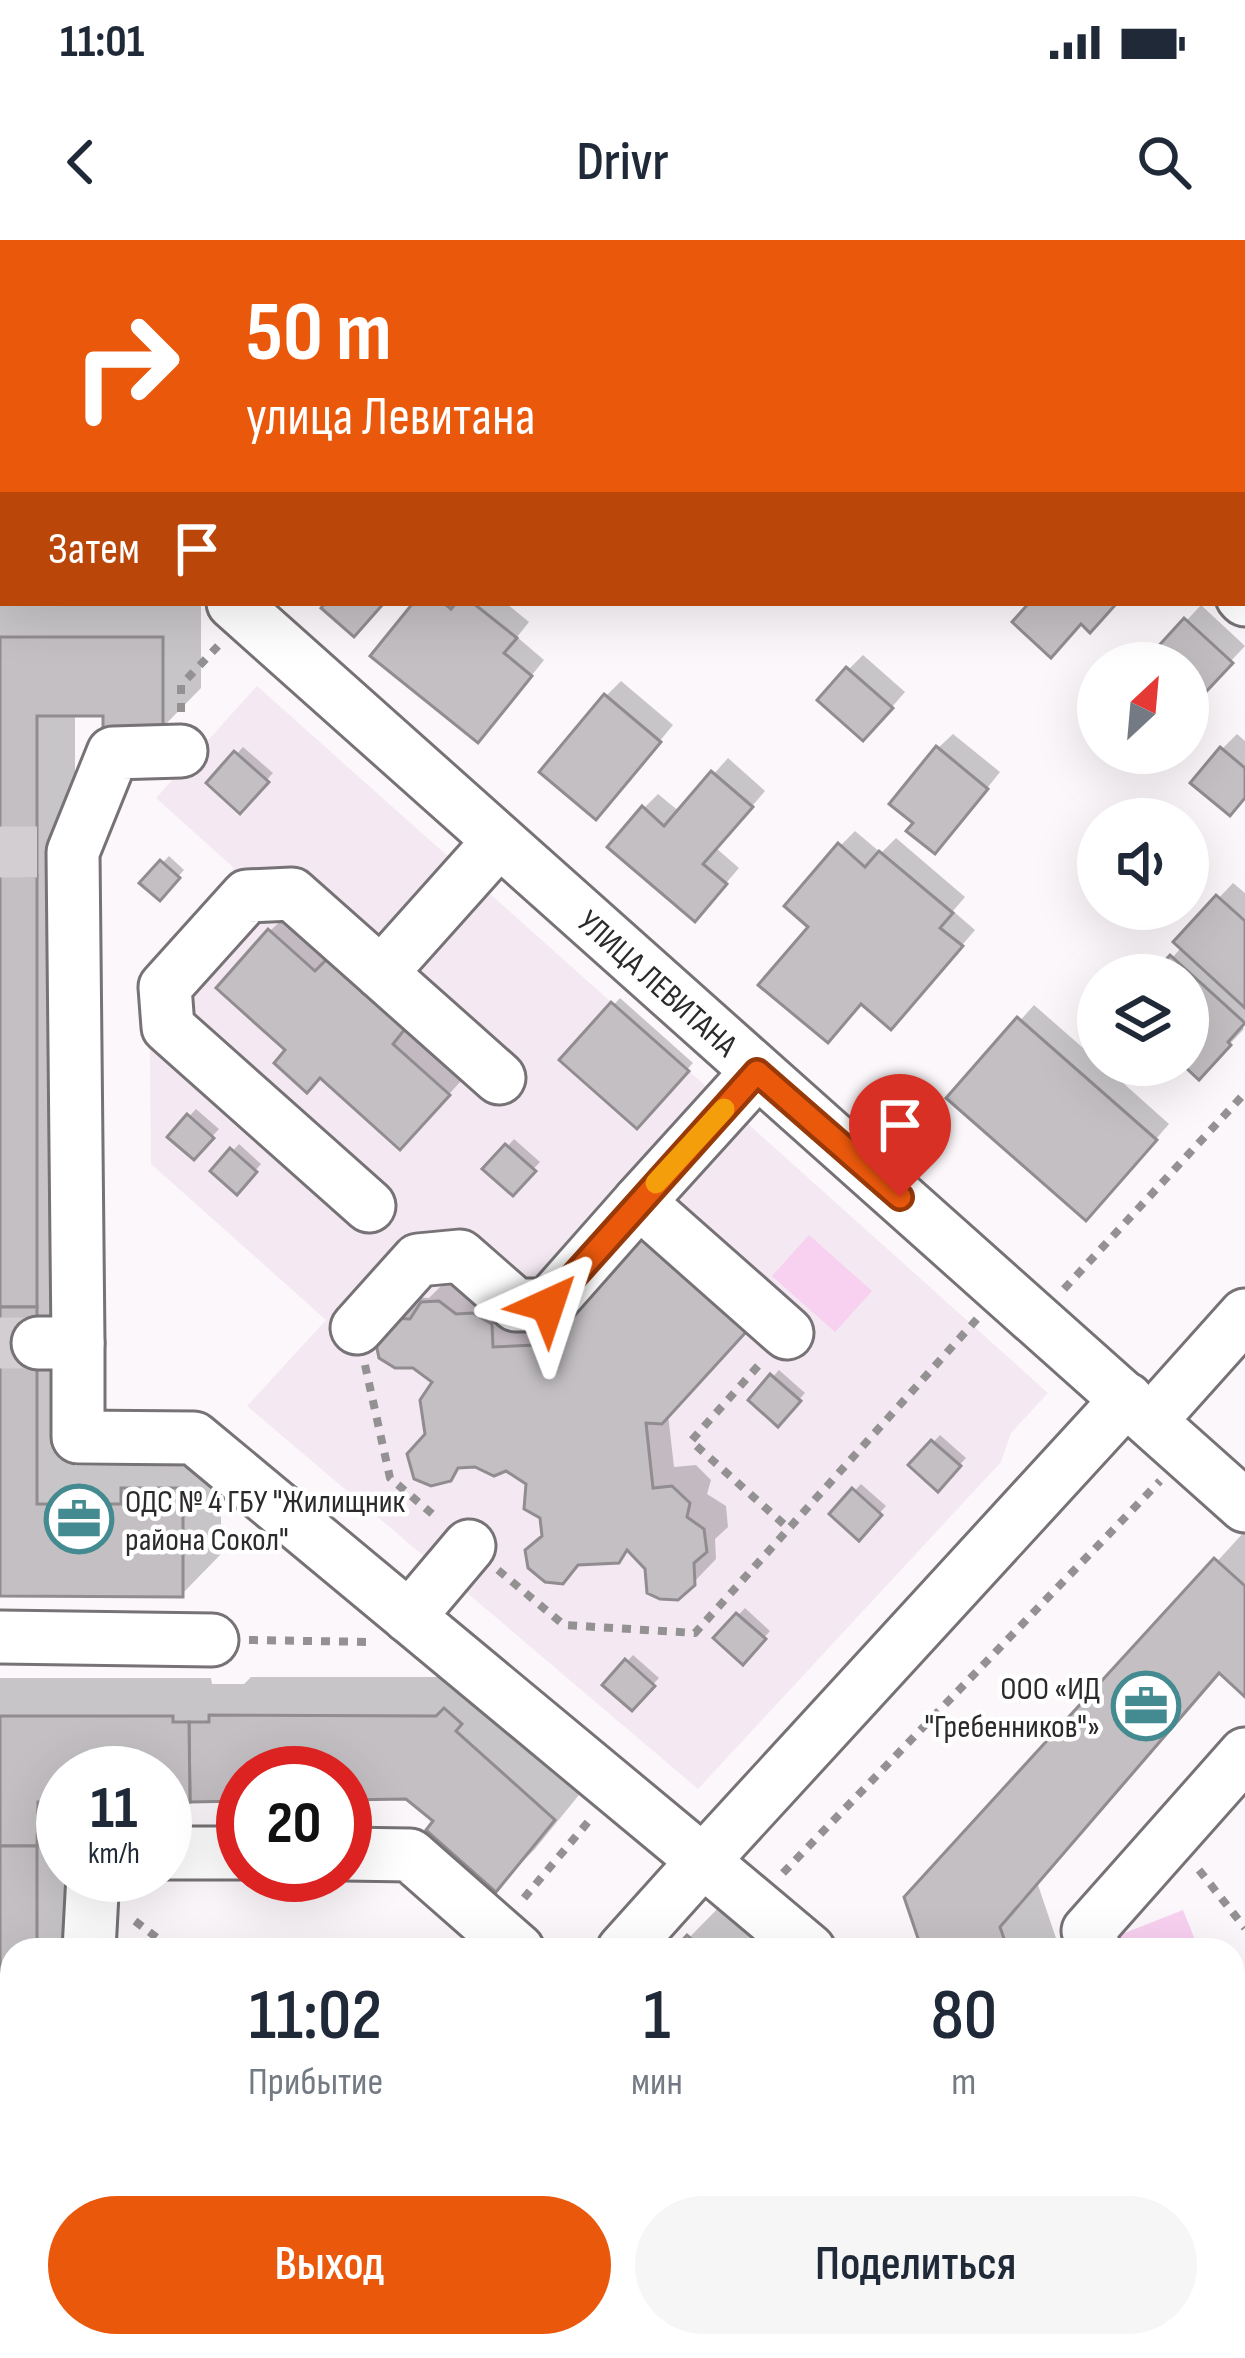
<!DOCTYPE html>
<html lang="ru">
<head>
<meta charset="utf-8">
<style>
	:root { --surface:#fff; --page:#f6f6f7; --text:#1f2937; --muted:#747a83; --accent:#ea580c }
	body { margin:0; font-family:"Sofia Sans Condensed",sans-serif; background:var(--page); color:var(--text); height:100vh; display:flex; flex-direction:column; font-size:45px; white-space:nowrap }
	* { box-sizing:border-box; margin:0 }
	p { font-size:39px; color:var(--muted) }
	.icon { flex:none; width:66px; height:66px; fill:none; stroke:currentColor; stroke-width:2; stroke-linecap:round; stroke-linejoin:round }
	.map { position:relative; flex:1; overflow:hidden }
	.panel { position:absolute; left:0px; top:1698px; width:1245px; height:420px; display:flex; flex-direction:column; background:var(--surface); border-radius:36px 36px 0 0; box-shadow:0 12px 48px #0002 }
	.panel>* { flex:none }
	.guide { position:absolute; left:0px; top:0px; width:1245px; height:366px; box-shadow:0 12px 48px #0002; background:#ea580c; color:#fff; overflow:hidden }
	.needle { width:78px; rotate:26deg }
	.controls { position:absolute; left:1077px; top:402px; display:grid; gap:24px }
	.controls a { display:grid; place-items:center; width:132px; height:132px; border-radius:50%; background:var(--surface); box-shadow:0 12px 48px #0002; font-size:60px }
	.speed { position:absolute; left:36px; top:1506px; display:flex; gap:24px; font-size:60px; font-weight:700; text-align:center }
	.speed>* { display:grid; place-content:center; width:156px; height:156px; border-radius:50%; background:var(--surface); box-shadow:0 12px 48px #0002; line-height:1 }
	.speed small { font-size:30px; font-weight:400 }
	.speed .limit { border:18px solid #d22; background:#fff; color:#111 }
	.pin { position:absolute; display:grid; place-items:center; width:102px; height:102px; color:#fff; margin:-123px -51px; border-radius:50% 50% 50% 0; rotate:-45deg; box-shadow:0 0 12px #0007 }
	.pin .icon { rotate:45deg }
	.me { position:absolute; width:132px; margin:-66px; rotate:42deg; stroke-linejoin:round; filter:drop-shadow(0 0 9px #0008) }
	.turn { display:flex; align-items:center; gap:42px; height:252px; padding:0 48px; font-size:54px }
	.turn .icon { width:156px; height:156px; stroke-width:2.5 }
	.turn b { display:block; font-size:84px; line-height:102px }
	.then { display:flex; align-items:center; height:114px; padding:0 48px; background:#0003; gap:24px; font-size:45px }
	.eta { display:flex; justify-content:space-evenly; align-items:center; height:204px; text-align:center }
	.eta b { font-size:72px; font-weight:600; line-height:84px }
	.cta { display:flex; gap:24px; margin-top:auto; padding:24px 48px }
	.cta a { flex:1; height:138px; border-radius:72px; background:var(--accent); color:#fff; font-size:48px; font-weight:600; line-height:138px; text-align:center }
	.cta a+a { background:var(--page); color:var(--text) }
	.status { display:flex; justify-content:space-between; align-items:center; height:84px; padding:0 60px; background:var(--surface); direction:ltr }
	.status svg { height:33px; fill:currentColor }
	header { display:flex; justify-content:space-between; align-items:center; height:156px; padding:0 48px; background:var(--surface); font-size:54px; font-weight:600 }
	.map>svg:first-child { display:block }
</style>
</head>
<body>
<div class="status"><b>11:01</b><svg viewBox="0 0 49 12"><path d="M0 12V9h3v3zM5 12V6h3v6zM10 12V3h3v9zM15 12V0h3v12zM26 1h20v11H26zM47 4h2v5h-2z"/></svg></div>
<header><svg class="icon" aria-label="back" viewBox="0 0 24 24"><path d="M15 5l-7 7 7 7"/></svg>Drivr<svg class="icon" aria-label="search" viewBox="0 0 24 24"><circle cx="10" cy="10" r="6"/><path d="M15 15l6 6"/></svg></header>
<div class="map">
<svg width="1245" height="2118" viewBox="0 0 1245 2118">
	<rect width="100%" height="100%" fill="#fbf7fa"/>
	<polygon fill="#f4e9f2" points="257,446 611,762 560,821 637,889 689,831 1048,1153 1011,1193 1001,1222 698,1549 247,1166 326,1080 151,924 149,722 234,628 156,558"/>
	<g fill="#f8d0f0">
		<polygon points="809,995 872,1051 835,1092 772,1036"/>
		<polygon points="1183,1670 1199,1710 1117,1710 1112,1698"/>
	</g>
	<g fill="#0003">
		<polygon points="0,0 42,0 3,3 3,51"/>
		<polygon points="549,0 626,0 548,3"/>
		<polygon points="0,358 3,363 201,363 201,448 162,488 106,473 75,473 75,1226 147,1226 164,1209 221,1210 221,1314 182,1354 0,1353"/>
		<polygon points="417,363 506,363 529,382 517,397 544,420 493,484"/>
		<polygon points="1201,365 1245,406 1188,467 1188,423 1147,423"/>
		<polygon points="863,415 905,452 878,483 848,430"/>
		<polygon points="621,441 673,485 610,561 606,456"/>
		<polygon points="953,494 1000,532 949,596 917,582 938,508"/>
		<polygon points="1237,494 1245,501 1245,556 1222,509"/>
		<polygon points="243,507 273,533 240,570 210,543"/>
		<polygon points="728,518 765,551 716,608 739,628 709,663 644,568 658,554 680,572"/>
		<polygon points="855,591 881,613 896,598 965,657 953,671 975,690 906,771 813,686 840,606"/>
		<polygon points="169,616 184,630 160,657 143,643"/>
		<polygon points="1233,643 1245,653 1245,780 1240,785 1244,789 1199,836 1187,825 1188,735 1156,735 1182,707 1177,702"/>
		<polygon points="293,669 470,831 422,884 321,834 290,810 270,691"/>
		<polygon points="620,758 693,823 637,885 563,820"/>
		<polygon points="1034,765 1098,821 1098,825 1103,825 1169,884 1101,962 951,858"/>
		<polygon points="196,869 219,889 194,916 171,896"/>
		<polygon points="514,899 540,922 512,952 487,929"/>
		<polygon points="239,904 261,924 237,951 214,931"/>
		<polygon points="462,1039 564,1084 668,1174 674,1227 696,1225 711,1240 707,1254 726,1266 728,1287 715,1299 716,1319 693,1343 648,1328 630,1308 618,1320 545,1294 529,1242 507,1228 462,1225 449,1238 428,1195 436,1141 378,1100 413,1057 429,1058 446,1041"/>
		<polygon points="779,1130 805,1153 778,1183 752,1160"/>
		<polygon points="940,1195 966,1218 938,1248 912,1225"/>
		<polygon points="861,1244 886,1266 859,1296 834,1273"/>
		<polygon points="1245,1291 1245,1452 1222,1432 1038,1645 1060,1710 925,1710 908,1658"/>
		<polygon points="745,1368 770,1391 743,1421 717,1398"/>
		<polygon points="633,1415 659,1438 632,1467 606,1445"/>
		<polygon points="251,1437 478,1437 592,1539 535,1609 496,1648 437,1580 407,1556 345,1557 345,1533 243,1533 243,1558 165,1558 165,1533 63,1533 63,1635 85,1635 85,1710 12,1710 12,2106 124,2106 136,2118 0,2118 0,1438 211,1438 212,1444 244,1444"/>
		<polygon points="729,1657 786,1710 677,1710"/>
		<polygon points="480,2106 717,2106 721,2118 443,2118"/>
		<polygon points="812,2106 959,2106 963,2118 816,2118"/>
		<polygon points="1081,2106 1233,2106 1245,2118 1085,2118"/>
	</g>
	<g fill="#c3bfc3" stroke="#908c8f" stroke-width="3">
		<rect x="118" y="0" width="127" height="3"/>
		<polygon points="325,363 384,363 354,397 321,368"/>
		<polygon points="413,363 444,363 451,369 456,363 473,363 517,398 504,413 532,436 478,503 370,416"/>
		<polygon points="1029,363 1117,363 1090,393 1081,384 1051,418 1012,382"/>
		<polygon points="1184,378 1233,423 1188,471 1188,423 1143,423"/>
		<polygon points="0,397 163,397 163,491 103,491 103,476 37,476 37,636 0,635"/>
		<polygon points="846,427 893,468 863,501 817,460"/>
		<polygon points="604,454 661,502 596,580 539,532"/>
		<polygon points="936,506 988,549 935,614 906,591 913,583 889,564"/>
		<polygon points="1220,507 1245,528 1245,558 1230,576 1190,543"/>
		<polygon points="234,511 269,542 240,574 206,543"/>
		<polygon points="711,531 753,567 703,624 727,644 695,682 607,607 642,566 664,586"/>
		<polygon points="838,603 865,627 879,611 953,673 940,688 963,706 891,790 861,764 828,803 758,745 808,687 784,666"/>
		<polygon points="160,620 180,638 160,661 139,643"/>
		<polygon points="0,635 37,636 37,1067 0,1067"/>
		<polygon points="1216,655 1245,681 1245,768 1173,702"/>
		<polygon points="268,689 315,731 327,719 405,789 393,804 450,855 400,910 320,838 307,853 274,823 285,810 216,748"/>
		<polygon points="1170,715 1245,783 1228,802 1231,805 1199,840 1183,825 1188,825 1188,735 1152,735"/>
		<polygon points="611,762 689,831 637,889 559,820"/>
		<polygon points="1017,777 1157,900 1086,981 946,858"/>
		<polygon points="187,874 214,898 194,920 167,897"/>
		<polygon points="505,904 536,931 513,956 482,929"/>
		<polygon points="230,908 257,932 237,955 210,931"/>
		<polygon points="639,998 659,998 744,1074 746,1092 662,1184 646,1183 653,1248 672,1246 690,1263 687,1277 704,1289 707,1312 694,1323 695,1345 678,1360 660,1359 647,1353 645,1329 627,1310 619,1323 578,1325 563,1344 545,1342 528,1328 525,1310 542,1296 540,1278 524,1269 526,1244 506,1231 494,1236 475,1227 458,1228 451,1241 431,1246 414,1239 407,1214 425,1194 420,1160 432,1142 413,1128 395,1128 379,1118 375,1099 388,1078 410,1079 421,1062 439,1061 456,1074 473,1073 492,1084 493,1107 557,1104 556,1088"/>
		<polygon points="0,1067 37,1067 37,1264 121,1264 121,1248 183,1248 183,1357 0,1356"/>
		<polygon points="770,1134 801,1161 778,1187 748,1160"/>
		<polygon points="931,1200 961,1226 938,1252 908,1225"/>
		<polygon points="852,1248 882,1275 859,1301 829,1274"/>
		<polygon points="1214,1318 1245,1346 1245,1457 1219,1433 1000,1687 1008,1710 922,1710 904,1657"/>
		<polygon points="736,1373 766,1399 743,1425 713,1398"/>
		<polygon points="625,1419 655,1446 632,1471 602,1445"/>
		<polygon points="444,1468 462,1484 456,1491 555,1580 496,1652 426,1590 433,1581 406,1559 345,1560 345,1533 243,1533 243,1561 190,1562 189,1482 209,1482 209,1475 436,1476"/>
		<polygon points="0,1476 173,1476 173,1482 189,1482 190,1562 165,1562 165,1533 63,1533 63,1562 38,1562 37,1606 0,1606"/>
		<polygon points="0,1606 37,1606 37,1710 12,1710 12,2033 0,2033"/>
		<polygon points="687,1695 704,1710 673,1710"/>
		<polygon points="0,2033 12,2033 12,2106 36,2106 38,2118 0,2118"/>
		<polygon points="1245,2084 1245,2118 1203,2118 1199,2106 1233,2106"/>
		<polygon points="533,2106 679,2106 683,2118 497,2118"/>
		<polygon points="809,2106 906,2106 911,2118 813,2118"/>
		<polygon points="1078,2106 1158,2106 1162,2118 1082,2118"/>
	</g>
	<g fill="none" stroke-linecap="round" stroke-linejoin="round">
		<g stroke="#d2ced1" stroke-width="51" stroke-dasharray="51 26" stroke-linecap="butt">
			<polyline points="0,612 37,612"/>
			<polyline points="0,1103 38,1103"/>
			<polyline points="0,2016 12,2016"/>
		</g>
		<defs>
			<g id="minor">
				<polyline points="882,0 885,3"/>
				<polyline points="272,3 272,0"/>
				<polyline points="335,3 336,0"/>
				<polyline points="0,294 3,294"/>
				<polyline points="1242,357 1245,360"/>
				<path id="s1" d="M 233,363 L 1245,1266"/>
				<polyline points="499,601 381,733 499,838"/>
				<polyline points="757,832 639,962 787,1093"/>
				<polyline points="369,966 168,787 165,747 247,656 292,654 381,733"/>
				<polyline points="357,1088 418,1020 460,1016 516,1065 548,1065 639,962"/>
				<polyline points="38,1103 78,1103 78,1197 194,1198 703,1621 623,1710"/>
				<polyline points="78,1103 73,612 113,513 181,511"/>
				<polyline points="1151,1180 1245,1075"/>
				<polyline points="409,1377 469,1306"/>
				<polyline points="0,1397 212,1400"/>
				<polyline points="165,1613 243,1613"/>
				<polyline points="345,1614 410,1615 518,1710"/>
				<polyline points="89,1710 93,1635"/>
				<polyline points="809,1710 703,1621 1127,1159"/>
				<polyline points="1095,1710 1088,1691 1245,1514"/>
				<polyline points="1233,2035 1245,2031"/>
				<polyline points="1233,2079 1236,2087"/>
				<polyline points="92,2106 105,2118"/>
				<polyline points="759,2106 763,2118"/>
				<polyline points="970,2106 975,2118"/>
			</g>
		</defs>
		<use href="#minor" stroke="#767275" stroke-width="57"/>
		<g stroke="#949193" stroke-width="8" stroke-dasharray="9 9" stroke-linecap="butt">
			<polyline points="181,472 181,445 218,406"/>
			<polyline points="1064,1049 1245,853"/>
			<polyline points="365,1125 390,1238 437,1278"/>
			<polyline points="758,1126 691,1201 788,1288"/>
			<polyline points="498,1330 564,1385 695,1393 977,1079"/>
			<polyline points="249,1400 372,1402"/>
			<polyline points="1199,1630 1245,1688"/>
			<polyline points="783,1633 1160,1241"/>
			<polyline points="524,1658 588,1582"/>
			<polyline points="135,1681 173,1710"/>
			<polyline points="1233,1827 1245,1822"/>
			<polyline points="260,2118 269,2106"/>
		</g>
		<use href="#minor" stroke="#fff" stroke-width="51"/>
	</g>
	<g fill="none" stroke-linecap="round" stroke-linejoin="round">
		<defs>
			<polyline id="route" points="548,1065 757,832 900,957"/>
		</defs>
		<use href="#route" stroke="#983908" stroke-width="30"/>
		<use href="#route" stroke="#ea580c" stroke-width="21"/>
		<polyline stroke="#f59e0b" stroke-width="21" points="656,943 724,869"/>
	</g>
	<defs>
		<symbol id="office-ring" viewBox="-11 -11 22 22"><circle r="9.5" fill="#fff" stroke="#438b90" stroke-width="1.5"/><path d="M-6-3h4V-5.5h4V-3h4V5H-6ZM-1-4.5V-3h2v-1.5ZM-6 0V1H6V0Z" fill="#438b90"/></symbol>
	</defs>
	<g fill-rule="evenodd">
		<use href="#office-ring" x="41" y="1241" width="76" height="76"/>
		<use href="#office-ring" x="1108" y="1428" width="76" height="76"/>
	</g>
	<g text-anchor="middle" stroke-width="9" stroke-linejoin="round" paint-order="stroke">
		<g font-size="33" fill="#2c2a2b" stroke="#fff">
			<text dy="12" stroke="none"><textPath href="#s1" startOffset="570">УЛИЦА ЛЕВИТАНА</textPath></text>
		</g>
		<g font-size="33" fill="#2c2a2b" stroke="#fff" text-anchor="start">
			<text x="125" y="1272">ОДС № 4 ГБУ "Жилищник<tspan x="125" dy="38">района Сокол"</tspan></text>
			<text x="1100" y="1459" text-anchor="end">ООО «ИД<tspan x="1100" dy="38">"Гребенников"»</tspan></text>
		</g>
	</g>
</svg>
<div class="controls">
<a><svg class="needle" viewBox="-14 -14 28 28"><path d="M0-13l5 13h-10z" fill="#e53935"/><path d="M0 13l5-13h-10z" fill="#747a83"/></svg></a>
<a><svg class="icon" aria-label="sound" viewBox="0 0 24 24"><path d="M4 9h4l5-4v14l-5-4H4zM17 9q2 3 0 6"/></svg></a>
<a><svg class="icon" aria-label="layers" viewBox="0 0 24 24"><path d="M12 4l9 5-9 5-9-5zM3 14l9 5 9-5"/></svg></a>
</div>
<div class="speed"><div>11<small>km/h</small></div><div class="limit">20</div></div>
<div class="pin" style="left:900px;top:957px;background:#d93025"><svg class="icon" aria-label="arrive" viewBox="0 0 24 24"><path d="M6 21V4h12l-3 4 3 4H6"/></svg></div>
<svg class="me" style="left:548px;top:1065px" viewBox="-20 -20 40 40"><path d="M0-17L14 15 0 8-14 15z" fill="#ea580c" stroke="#fff" stroke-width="4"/></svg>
<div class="guide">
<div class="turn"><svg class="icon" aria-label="right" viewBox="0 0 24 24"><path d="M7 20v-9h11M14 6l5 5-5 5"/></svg><div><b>50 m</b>улица Левитана</div></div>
<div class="then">Затем<svg class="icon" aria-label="arrive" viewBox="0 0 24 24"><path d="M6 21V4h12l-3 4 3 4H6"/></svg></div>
</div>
<section class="panel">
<div class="eta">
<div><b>11:02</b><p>Прибытие</p></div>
<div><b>1</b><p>мин</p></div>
<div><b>80</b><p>m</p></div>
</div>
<div class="cta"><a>Выход</a><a>Поделиться</a></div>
</section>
</div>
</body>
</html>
